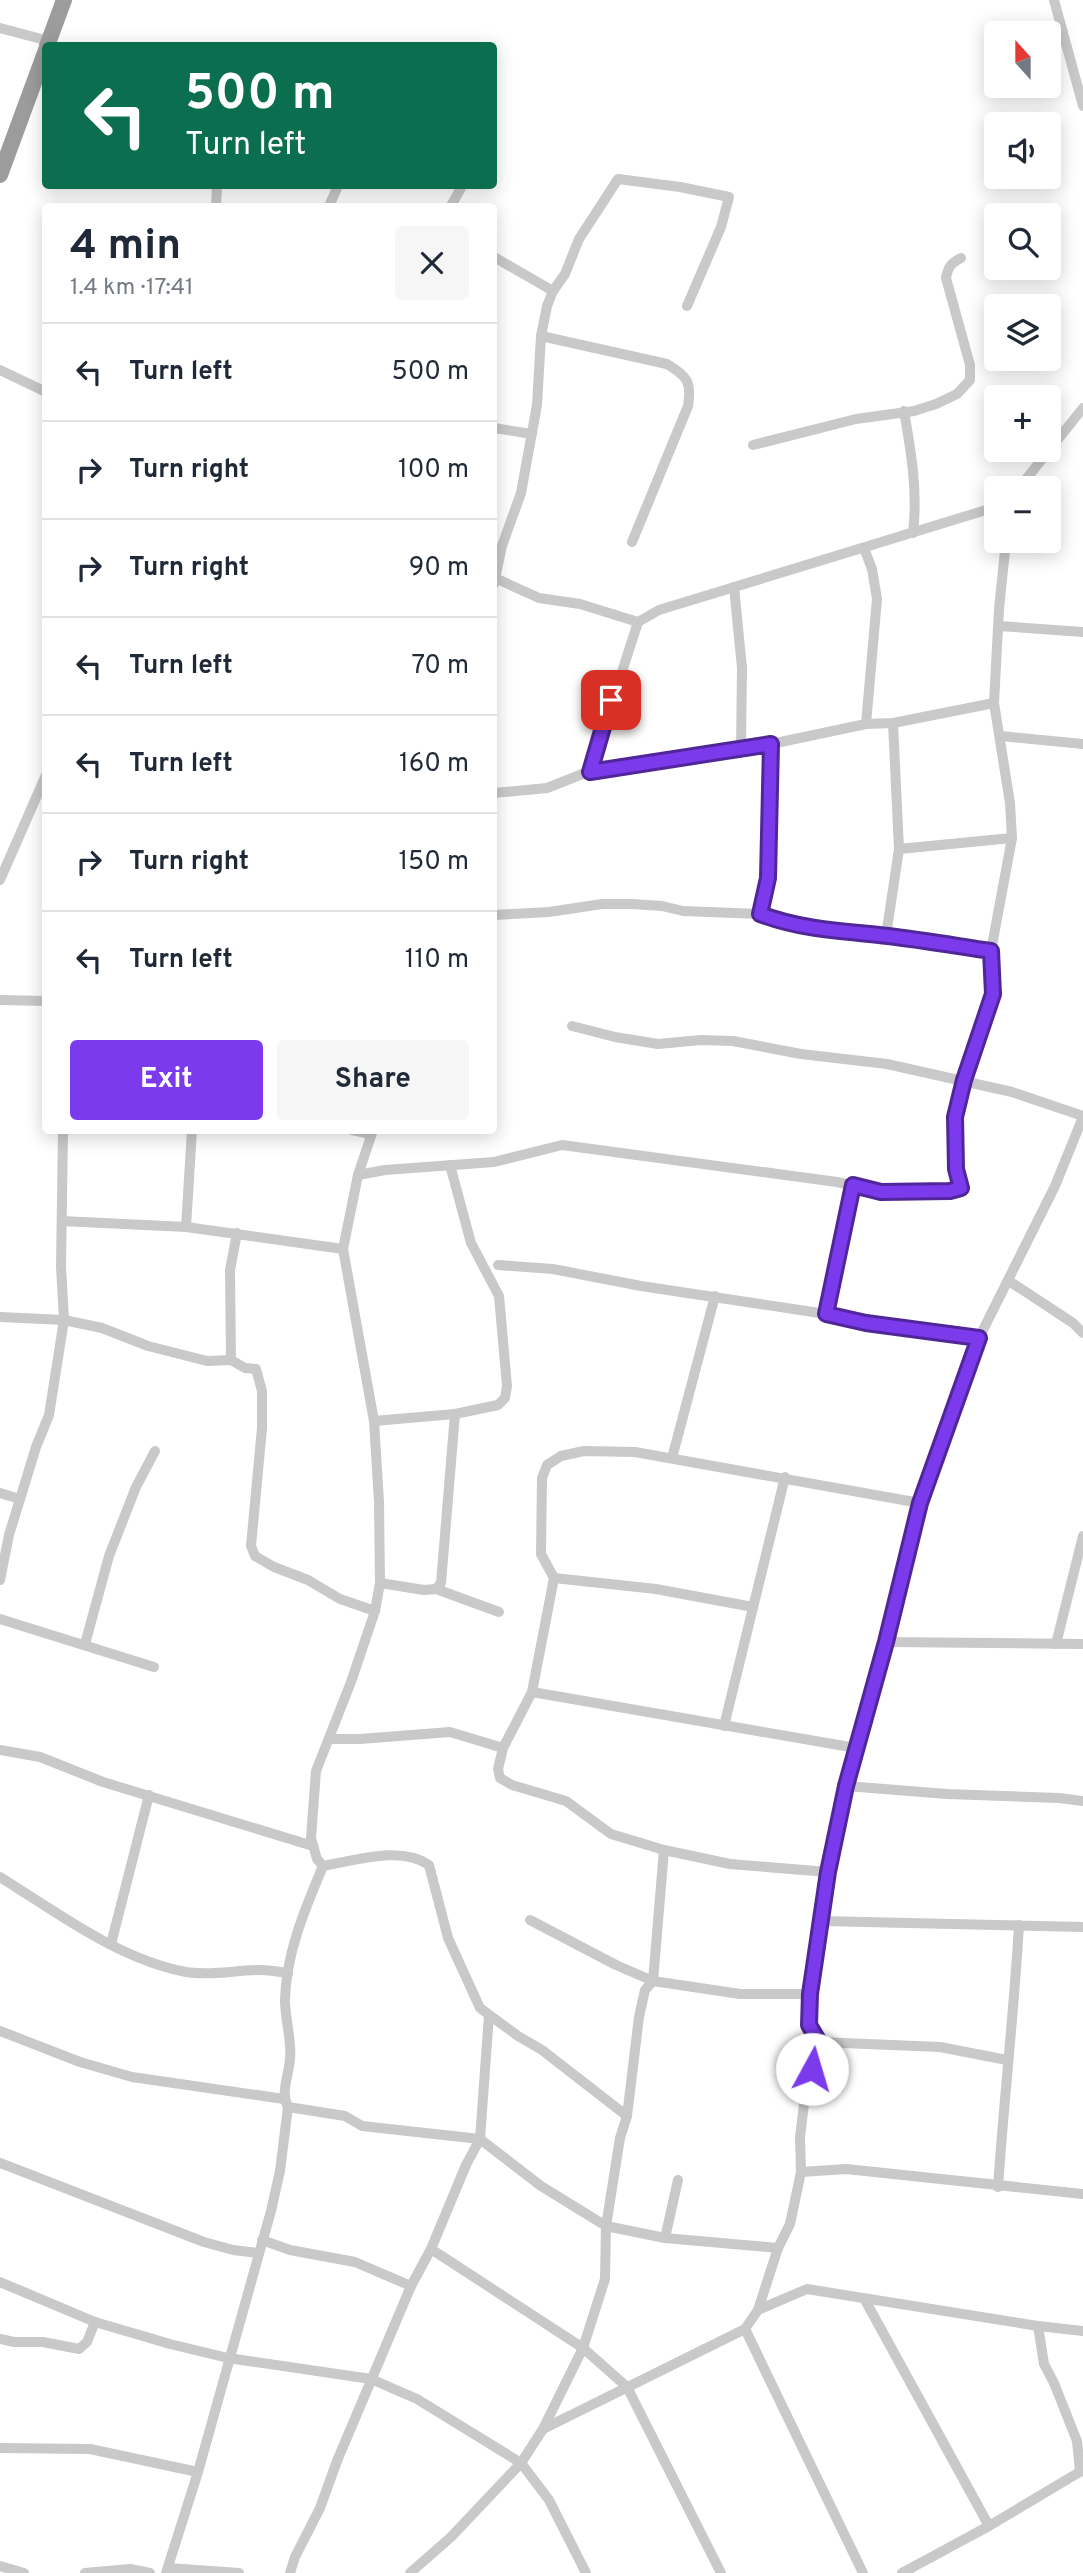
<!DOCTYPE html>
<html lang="en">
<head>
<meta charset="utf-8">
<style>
	:root { --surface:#fff; --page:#f6f6f7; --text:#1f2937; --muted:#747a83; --line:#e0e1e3; --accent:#7c3aed }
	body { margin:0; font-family:Overpass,sans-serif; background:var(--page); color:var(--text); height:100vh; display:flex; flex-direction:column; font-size:26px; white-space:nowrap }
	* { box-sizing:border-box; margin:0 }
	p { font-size:23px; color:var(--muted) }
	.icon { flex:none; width:38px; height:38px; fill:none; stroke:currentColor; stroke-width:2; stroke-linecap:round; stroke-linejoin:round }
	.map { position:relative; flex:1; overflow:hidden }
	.drawer { position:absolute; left:42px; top:203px; width:455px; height:931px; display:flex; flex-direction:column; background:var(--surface); border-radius:7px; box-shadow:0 4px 18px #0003 }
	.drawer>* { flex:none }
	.banner { position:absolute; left:42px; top:42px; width:455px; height:147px; border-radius:7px; box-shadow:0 4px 18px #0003; background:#0b6e4f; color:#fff; overflow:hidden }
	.needle { width:46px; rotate:339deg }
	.tools { position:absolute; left:984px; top:21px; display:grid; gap:14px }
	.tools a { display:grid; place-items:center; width:77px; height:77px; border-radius:7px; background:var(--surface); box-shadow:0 4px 18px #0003; font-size:35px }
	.pin { position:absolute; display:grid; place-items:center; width:60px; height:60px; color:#fff; margin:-30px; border-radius:14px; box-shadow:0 4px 10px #0006 }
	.me { position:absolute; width:77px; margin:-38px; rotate:6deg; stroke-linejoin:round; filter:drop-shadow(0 0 5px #0008) }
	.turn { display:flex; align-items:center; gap:24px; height:147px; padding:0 28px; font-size:32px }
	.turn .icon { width:91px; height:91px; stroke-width:2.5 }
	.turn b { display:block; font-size:49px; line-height:60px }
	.round { display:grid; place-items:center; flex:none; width:74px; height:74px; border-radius:7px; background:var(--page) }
	.overview { display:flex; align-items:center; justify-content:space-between; height:119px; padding:0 28px }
	h1 { font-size:42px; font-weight:700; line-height:52px }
	.primary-button { display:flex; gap:14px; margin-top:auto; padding:14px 28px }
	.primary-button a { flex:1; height:80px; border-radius:7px; background:var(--accent); color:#fff; font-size:28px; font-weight:700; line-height:80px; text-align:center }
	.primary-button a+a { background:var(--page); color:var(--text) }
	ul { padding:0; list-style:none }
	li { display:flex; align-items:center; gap:21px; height:98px; padding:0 28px; border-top:2px solid var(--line) }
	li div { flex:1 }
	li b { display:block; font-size:26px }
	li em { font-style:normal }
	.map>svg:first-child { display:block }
</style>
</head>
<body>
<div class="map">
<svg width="1083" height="2573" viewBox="0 0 1083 2573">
	<rect width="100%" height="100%" fill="#fff"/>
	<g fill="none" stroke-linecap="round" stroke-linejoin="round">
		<g stroke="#c9c9c9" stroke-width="10">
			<polyline points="1054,0 1083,106"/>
			<polyline points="0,28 49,41"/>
			<polyline points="216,206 217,186"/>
			<polyline points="329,206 338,186"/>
			<polyline points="451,206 462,186"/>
			<polyline points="494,257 553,291"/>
			<path d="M 541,336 L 667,364 C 687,376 692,382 688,406 L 632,542"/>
			<polyline points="0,370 46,392"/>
			<path d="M 904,411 C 911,451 918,492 913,533"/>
			<polyline points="494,428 532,434"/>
			<path d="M 753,445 L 856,419 L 914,411 L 936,404 L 957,394 L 970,380 L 970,365 L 946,278 C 948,267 951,263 961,258"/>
			<polyline points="1019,488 1083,408"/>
			<polyline points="864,548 872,569 877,599 866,724"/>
			<polyline points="495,578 539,598 580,604 638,622"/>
			<polyline points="494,584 502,546 521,493 537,405 541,336 547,306 553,291 565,274 579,239 618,179 680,187 729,197 721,227 687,306"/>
			<polyline points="734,587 742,668 741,748"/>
			<polyline points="999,626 1083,632"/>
			<polyline points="1001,736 1083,744"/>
			<polyline points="590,771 638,622 659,610 996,507"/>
			<polyline points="494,793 547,788 590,771 771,744 866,724 893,723 994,703"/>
			<polyline points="899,849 1012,838"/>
			<polyline points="0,880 46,775"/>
			<polyline points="760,914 768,878 771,744"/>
			<polyline points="494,915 549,912 602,904 632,904 662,906 683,911 760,914 783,923 813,929 886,936 991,951"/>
			<polyline points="886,936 899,849 893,723"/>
			<polyline points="0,1000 46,1001"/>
			<polyline points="572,1026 615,1037 658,1044 701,1040 733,1041 801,1054 887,1064 1012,1092 1083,1116"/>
			<polyline points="352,1130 371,1134"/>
			<polyline points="358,1175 385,1170 494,1162 562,1145 837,1182 881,1192 950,1191 961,1188 956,1169 955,1117 964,1080 993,994 991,951 1012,838 1010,803 994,703 999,609 1006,541"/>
			<polyline points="62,1221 186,1227 343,1249"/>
			<polyline points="186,1227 192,1130"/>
			<polyline points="498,1265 553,1269 641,1286 826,1314 866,1323 979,1338"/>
			<polyline points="1009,1281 1073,1323 1083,1333"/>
			<polyline points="826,1314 853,1186"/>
			<polyline points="0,1317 64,1320 102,1328 148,1346 207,1361 231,1360 245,1368 256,1369 262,1391 262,1428 251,1546 255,1556 274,1567 308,1580 340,1599 375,1611"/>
			<polyline points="231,1360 230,1270 237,1233"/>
			<polyline points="374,1421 455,1414 498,1405 505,1398 507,1386 499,1296 471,1243 450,1165"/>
			<polyline points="672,1458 715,1296"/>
			<polyline points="0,1493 20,1499"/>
			<polyline points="554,1578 656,1589 753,1607"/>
			<polyline points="0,1580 9,1535 36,1447 49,1415 64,1320 61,1267 63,1130"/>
			<polyline points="380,1583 424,1590 436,1589 441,1583 455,1414"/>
			<polyline points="436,1589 499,1612"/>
			<polyline points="0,1619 154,1667"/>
			<polyline points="886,1642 1083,1644"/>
			<polyline points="85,1644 109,1556 136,1487 155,1451"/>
			<polyline points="1056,1644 1083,1536"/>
			<polyline points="532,1692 856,1748"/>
			<polyline points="724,1726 785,1477"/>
			<polyline points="330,1739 360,1739 450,1732 503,1748"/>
			<polyline points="0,1750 40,1757 103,1782 313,1846"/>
			<polyline points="846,1786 947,1794 1059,1798 1083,1801"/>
			<path d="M 323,1866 C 354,1861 401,1845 429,1865 L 448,1938 L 480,2008 L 518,2036 L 542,2050 L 627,2116"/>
			<polyline points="828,1872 730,1864 664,1850 611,1834 566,1801 512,1785 500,1778 498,1769 503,1748 532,1692 554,1578 541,1554 542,1478 547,1465 561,1456 584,1451 635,1452 920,1503"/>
			<path d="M 0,1877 C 58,1913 118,1959 186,1972 C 211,1976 236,1970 261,1970 C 270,1970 279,1972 288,1973"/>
			<polyline points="530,1920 616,1965 653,1981 740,1994 810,1994"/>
			<polyline points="822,1921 1083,1927"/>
			<polyline points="111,1944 149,1795"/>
			<polyline points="0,2031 80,2062 132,2077 284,2099"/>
			<polyline points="819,2042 940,2047 1007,2060"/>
			<polyline points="288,2107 345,2116 362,2126 480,2139 541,2186 606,2226 665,2238 778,2248"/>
			<polyline points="0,2163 204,2242 233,2250 258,2253"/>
			<polyline points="801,2172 846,2169 1083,2194"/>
			<path d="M 998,2187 C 1004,2099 1014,2012 1019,1925"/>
			<polyline points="665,2238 678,2180"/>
			<polyline points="262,2240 290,2250 355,2262 411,2286"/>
			<polyline points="431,2249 583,2348 627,2387 721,2573"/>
			<polyline points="0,2282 95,2322 170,2344 228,2358 371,2379 417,2399 521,2463 549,2500 586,2573"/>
			<polyline points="865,2300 989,2526"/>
			<polyline points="758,2310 778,2248 790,2224 801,2172 800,2137 805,2096 819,2042 809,2025 810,1994 828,1872 846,1786 886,1642 920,1503 979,1338 1055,1186 1083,1117"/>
			<polyline points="1038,2326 1044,2364 1054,2383 1077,2441 1080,2472"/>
			<polyline points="745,2329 863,2573"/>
			<polyline points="0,2339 14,2342 43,2342 79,2349 87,2342 95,2322"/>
			<polyline points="543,2429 745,2329 758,2310 807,2289 1038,2326 1083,2331"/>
			<polyline points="0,2448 90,2449 198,2472"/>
			<polyline points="0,2566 24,2573"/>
			<polyline points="168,2568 239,2573"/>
			<polyline points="85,2573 130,2569 150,2573"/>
			<path d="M 166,2573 L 198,2472 L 271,2211 L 280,2171 L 288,2107 C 280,2093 289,2075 290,2059 C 292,2040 285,2020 285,2000 C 286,1953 305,1909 323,1866 L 317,1859 L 311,1838 L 316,1771 L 351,1682 L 375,1611 L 380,1583 L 379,1502 L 374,1421 L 343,1249 L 358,1175 L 373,1130"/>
			<polyline points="290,2573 295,2557 320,2508 337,2461 411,2286 431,2249 466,2165 480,2139 489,2015"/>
			<polyline points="410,2573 451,2537 521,2463 543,2429 583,2348 605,2279 606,2226 620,2138 627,2116 639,2017 645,1990 653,1981 664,1850"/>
			<polyline points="902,2573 989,2526 1083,2470"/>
		</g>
		<g stroke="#9c9c9c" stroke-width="16">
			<polyline points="47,46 64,0"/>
			<polyline points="0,175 46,50"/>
		</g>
	</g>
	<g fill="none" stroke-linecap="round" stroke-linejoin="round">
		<defs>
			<path id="route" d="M 611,700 L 590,772 L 771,744 L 768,878 L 760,914 C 802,930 844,931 888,936 C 922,940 957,946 991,951 L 993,994 L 964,1080 L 955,1117 L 956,1169 L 961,1188 L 950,1191 L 881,1192 L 853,1185 L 826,1314 L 866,1323 L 979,1338 L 920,1503 L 886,1642 L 846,1786 L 828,1872 L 810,1994 L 809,2025 L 819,2042 L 812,2069"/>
		</defs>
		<use href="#route" stroke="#51269a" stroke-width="18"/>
		<use href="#route" stroke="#7c3aed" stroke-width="12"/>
	</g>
</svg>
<div class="tools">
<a><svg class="needle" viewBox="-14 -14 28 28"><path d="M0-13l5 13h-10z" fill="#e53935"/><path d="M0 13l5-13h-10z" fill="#747a83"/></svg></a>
<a><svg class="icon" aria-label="sound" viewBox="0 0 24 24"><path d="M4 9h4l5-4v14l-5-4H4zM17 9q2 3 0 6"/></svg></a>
<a><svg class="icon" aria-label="search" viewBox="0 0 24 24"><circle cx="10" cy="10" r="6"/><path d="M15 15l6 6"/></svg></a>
<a><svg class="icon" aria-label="layers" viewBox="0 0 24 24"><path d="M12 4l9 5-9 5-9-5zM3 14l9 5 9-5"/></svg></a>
<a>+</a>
<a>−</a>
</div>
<div class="pin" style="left:611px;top:700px;background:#d93025"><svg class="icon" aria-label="arrive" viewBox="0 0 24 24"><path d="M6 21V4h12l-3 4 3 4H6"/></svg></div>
<svg class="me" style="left:812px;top:2069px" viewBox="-20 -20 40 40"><circle r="19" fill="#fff"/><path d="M0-13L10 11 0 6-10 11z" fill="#7c3aed"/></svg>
<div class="banner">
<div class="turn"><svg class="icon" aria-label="left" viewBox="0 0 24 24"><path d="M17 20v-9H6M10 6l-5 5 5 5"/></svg><div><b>500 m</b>Turn left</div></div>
</div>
<section class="drawer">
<div class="overview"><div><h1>4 min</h1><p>1.4 km · 17:41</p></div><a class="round"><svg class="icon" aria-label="close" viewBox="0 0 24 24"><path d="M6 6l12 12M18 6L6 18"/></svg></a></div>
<ul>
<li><svg class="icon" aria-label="left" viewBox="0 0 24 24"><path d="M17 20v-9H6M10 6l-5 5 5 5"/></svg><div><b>Turn left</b></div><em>500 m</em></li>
<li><svg class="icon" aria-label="right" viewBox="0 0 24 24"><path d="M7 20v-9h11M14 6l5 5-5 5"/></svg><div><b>Turn right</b></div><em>100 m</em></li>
<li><svg class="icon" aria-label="right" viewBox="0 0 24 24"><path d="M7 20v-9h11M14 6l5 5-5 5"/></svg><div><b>Turn right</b></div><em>90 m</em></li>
<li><svg class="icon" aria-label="left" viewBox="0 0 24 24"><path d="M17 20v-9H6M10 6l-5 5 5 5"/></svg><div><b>Turn left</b></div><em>70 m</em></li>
<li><svg class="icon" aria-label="left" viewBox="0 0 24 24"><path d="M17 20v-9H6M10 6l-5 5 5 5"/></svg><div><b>Turn left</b></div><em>160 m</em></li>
<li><svg class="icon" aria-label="right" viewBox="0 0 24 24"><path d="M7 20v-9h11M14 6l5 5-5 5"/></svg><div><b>Turn right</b></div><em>150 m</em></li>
<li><svg class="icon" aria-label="left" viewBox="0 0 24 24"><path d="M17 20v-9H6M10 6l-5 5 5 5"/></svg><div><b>Turn left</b></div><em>110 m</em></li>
</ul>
<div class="primary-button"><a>Exit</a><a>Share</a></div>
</section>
</div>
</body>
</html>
